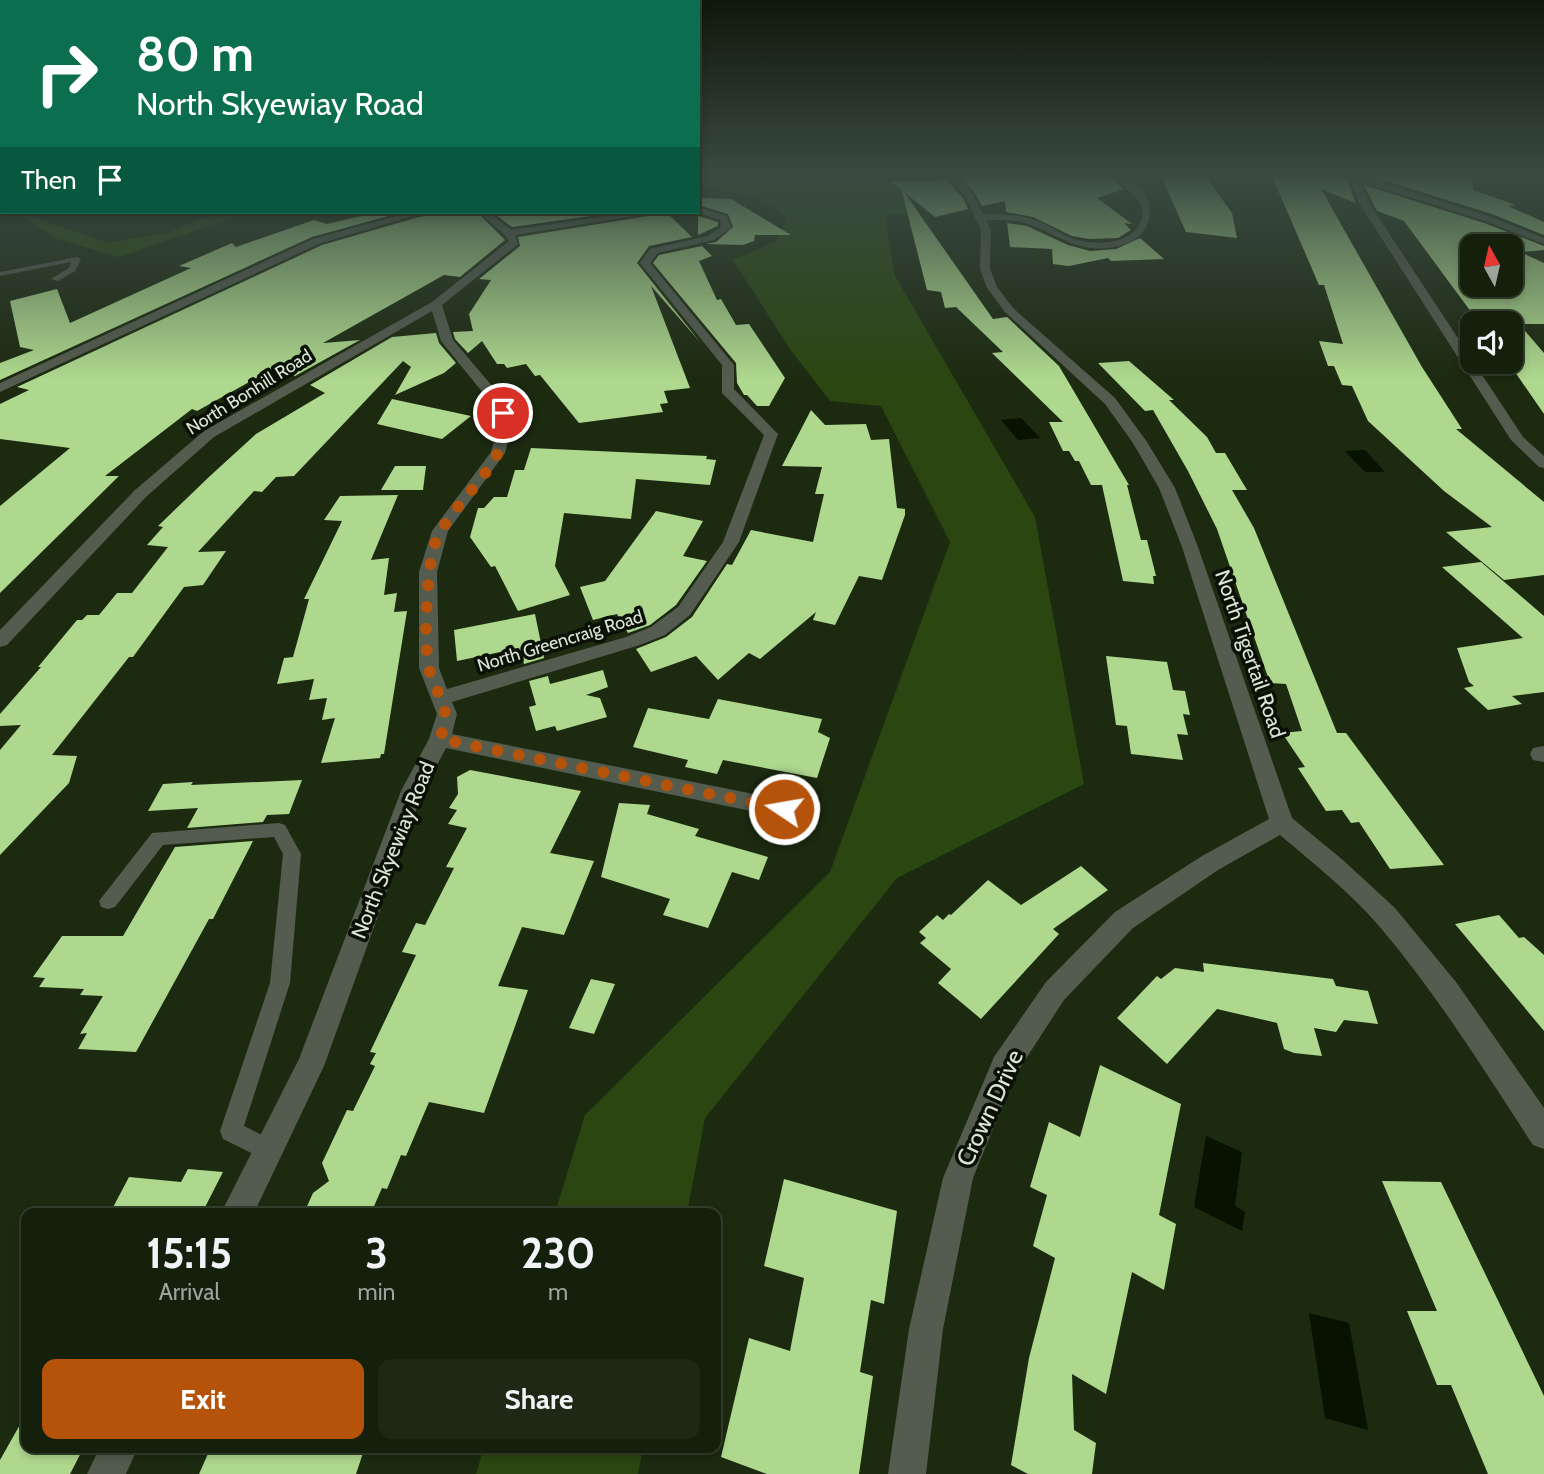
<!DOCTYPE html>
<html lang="en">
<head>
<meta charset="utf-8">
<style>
	:root { --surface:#15200c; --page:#1e2815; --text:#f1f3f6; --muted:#9da39d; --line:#343e2d; --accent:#b45309 }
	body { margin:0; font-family:Cabin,sans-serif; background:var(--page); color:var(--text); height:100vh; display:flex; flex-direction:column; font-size:26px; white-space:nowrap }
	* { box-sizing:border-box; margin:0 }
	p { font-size:23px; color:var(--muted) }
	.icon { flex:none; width:38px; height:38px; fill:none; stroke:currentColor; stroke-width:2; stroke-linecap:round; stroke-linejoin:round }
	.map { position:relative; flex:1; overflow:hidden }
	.sheet { position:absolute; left:21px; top:1208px; width:700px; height:245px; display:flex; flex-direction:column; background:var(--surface); border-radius:14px; box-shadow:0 4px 10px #0003,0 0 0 2px var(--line) }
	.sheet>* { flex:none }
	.banner { position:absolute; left:0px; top:0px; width:700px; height:214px; box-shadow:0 4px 10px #0003,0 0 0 2px var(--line); background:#0b6e4f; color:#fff; overflow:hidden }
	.needle { width:46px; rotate:352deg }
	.fabs { position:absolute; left:1460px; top:234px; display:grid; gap:14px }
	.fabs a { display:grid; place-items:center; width:63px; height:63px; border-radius:14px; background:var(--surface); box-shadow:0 4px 10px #0003,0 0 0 2px var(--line); font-size:35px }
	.pin { position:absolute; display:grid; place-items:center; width:60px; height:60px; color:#fff; margin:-30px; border:4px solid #fff; border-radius:50%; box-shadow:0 2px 7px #0007 }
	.me { position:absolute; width:77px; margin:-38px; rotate:282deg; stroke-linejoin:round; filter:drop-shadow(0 0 5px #0008) }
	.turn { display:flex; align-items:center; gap:24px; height:147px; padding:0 21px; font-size:32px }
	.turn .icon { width:91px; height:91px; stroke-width:2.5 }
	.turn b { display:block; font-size:49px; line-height:60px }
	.then { display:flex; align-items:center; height:66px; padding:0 21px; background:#0003; gap:14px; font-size:26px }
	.eta { display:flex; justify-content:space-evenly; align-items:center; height:119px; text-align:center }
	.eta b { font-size:42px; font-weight:700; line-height:49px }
	.cta { display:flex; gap:14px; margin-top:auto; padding:14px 21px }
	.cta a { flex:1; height:80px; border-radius:14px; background:var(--accent); color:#fff; font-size:28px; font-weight:700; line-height:80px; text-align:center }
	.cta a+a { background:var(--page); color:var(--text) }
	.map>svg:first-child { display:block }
</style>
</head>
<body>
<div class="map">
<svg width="1544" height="1474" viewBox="0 0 1544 1474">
	<rect width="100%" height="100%" fill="#1c2a10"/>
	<g fill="#2b4610">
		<polygon points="698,174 867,174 901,186 909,215 885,215 895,276 1035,517 1084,784 897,878 705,1118 687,1213 555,1213 585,1115 830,872 950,542 881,406 830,401 790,349 733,260 776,241 787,217 760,199 709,187 698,179"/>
		<polygon points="19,212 28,212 22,214 109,243 166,233 221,212 251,212 119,257 54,238 21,214"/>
		<polygon points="484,1447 643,1447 638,1474 476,1474"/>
	</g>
	<g fill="#071201">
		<polygon points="1021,418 1040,438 1018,440 1001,420"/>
		<polygon points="1365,450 1385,472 1365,472 1345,451"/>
		<polygon points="1206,1136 1242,1152 1235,1206 1245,1212 1242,1231 1194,1207"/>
		<polygon points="1309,1313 1349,1323 1368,1430 1325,1418"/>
	</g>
	<g fill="#aed88e" fill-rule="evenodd">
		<polygon points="966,174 1105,174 1124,189 1097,198 1132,224 1124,223 1131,230 1118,238 1089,239 1072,236 1033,217 1006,212 1005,201 982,206 974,192 962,179 965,179"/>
		<polygon points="1160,174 1204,174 1232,213 1237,238 1186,232"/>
		<polygon points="1271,174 1339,174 1347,180 1356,203 1321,189 1422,367 1462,429 1456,429 1544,502 1544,575 1504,580 1446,532 1492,527 1444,491 1368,421 1352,386 1342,385 1334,366 1328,366 1319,341 1343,344 1324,285 1319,285"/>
		<polygon points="1363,174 1472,174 1473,190 1516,205 1508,206 1544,222 1544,235 1492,214"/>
		<polygon points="946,180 963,198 968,209 935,217 904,192 993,319 1007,317 1059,366 1129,485 1127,485 1141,540 1147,540 1156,576 1153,576 1154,584 1123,581 1102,485 1091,485 1079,461 1075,461 1069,451 1063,451 1049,422 1063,422 992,353 1003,352 956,307 945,308 941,292 927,290 902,192 904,192 892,182"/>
		<path d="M 1364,185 L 1484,223 L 1544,246 L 1544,250 L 1520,252 L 1544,263 L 1544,324 L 1519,324 L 1544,353 L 1544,414 L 1508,362 L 1510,362 L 1510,324 L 1480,324 L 1404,221 L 1377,211 ZM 1472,247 L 1510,247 L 1510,285 L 1472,285 Z"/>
		<polygon points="698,198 731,199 791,235 755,235 754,241 743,245 706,244 716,242 733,227 728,214 698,205"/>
		<polygon points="378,212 388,216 312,237 0,380 0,363 34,350 20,347 10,301 57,289 70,323 191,268 179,266 232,243 236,247 314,220 327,224"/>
		<polygon points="448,212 477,212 505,240 460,277 444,275 323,343 360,340 295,376 278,366 197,411 192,409 105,476 119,476 0,593 0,506 70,448 0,439 0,404 29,390 17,387 322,245 419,217"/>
		<polygon points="492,212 619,212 512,227"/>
		<polygon points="667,213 692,237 649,246 637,263 700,342 651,286 690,388 664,391 668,403 660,404 663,412 579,423 540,375 535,376 526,364 507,368 504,364 497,364 482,341 468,353 455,339 453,332 473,331 469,314 491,280 479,279 520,246 518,237"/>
		<polygon points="698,216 718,222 718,226 698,235"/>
		<polygon points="1007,223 1027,226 1068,245 1090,251 1116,249 1140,238 1164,259 1111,261 1108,258 1069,266 1053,264 1052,249 1010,247"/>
		<polygon points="702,246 712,256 699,261 717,300 721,299 736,325 749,324 785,378 769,406 757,406 747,395 744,395 737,383 736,363 653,263 659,255"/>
		<polygon points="436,333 439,343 456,363 444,373 395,395 411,367 403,361 294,476 276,477 262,492 254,491 198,552 226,551 203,585 184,587 133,657 129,657 52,755 77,756 69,783 0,855 0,750 21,725 0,726 0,714 41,667 38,667 77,620 82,620 87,615 99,615 117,593 132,593 168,547 147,545 163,527 158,526 210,476 256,434 325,393 310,385 392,337"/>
		<polygon points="1129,361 1174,400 1169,400 1207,437 1216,453 1225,453 1247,490 1232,490 1254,528 1337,733 1346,733 1444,865 1390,869 1359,822 1351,823 1342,810 1326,811 1298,768 1305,767 1282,733 1302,731 1286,684 1270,683 1217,529 1188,471 1153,410 1145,411 1098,363"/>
		<polygon points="392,399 471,416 442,439 377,424"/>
		<polygon points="811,410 825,425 866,424 871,440 889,439 897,508 905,509 905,515 882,580 859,576 835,625 813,620 816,612 760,659 749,653 718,680 696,656 651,672 636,649 666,637 692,617 727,564 732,565 751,530 813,542 824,494 815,494 822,467 782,466"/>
		<polygon points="531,448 707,456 706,459 716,460 710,485 636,479 631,519 564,513 555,566 570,595 518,611 495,566 491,567 470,537 478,508 484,508 494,497 507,497 515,470 524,470"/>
		<polygon points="395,466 426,466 423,490 381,490"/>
		<polygon points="398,495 371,560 389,558 384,595 397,593 394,612 407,611 384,754 381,754 380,758 321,763 335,718 322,720 327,698 309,700 314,679 277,684 284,658 293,657 309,599 304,599 342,521 324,520 340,496"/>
		<polygon points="656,511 703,521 683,556 707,561 676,605 650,625 628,633 617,614 593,620 580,587 605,581"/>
		<polygon points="1481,562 1544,616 1544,692 1512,696 1522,704 1488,710 1464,688 1474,686 1469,682 1457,648 1523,638 1442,567"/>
		<polygon points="535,614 544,658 524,664 519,648 457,661 454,630"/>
		<polygon points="1106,656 1167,662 1173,690 1185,691 1190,715 1183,714 1188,735 1177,734 1183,760 1131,754 1127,726 1116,725"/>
		<polygon points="603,670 608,687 586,695 600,698 607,717 557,731 555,726 536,731 529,707 536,705 529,681 548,676 550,684"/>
		<polygon points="718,699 822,719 818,732 830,738 817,778 723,760 717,774 685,767 688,760 633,747 648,708 709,719"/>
		<polygon points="470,770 581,791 550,853 594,861 564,935 522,927 498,986 528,990 484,1113 429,1102 406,1156 401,1155 387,1189 382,1188 371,1213 304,1213 313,1193 329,1181 322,1163 347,1110 353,1111 375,1066 370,1064 376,1053 370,1052 416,955 402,952 416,923 425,925 454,868 446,867 467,828 448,824 457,810 449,808 458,794 457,777"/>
		<polygon points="302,780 289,814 267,815 263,822 187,828 198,808 148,811 163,784 193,782 191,785"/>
		<polygon points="619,803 650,805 647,814 699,829 695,836 768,857 759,880 732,872 708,928 663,915 670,899 601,877"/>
		<polygon points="253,841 213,919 209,919 136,1052 78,1049 87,1033 80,1034 103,996 80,995 84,989 39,987 45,978 33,977 62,936 123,936 175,847"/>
		<polygon points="1081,866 1108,890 1053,929 1059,934 981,1019 938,983 951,969 920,943 926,938 919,932 937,915 943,920 949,914 951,915 988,880 1021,905"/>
		<polygon points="1499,915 1519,938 1524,937 1544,955 1544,1031 1455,924"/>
		<polygon points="1203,963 1333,979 1336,986 1368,991 1378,1024 1344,1020 1336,1032 1314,1028 1322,1056 1294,1053 1284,1049 1277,1023 1217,1009 1167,1064 1117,1018 1157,976 1161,979 1175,968 1204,972"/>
		<polygon points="591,979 615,984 594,1034 569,1028"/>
		<polygon points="1100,1065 1181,1104 1159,1215 1176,1224 1164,1290 1132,1272 1106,1394 1072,1374 1074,1430 1096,1443 1092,1474 1028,1474 1011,1465 1029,1358 1055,1258 1033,1246 1047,1195 1030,1187 1049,1122 1080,1137"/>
		<polygon points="188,1169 223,1172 202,1213 110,1213 129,1177 181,1182"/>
		<polygon points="784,1179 897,1211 884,1304 871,1300 860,1372 873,1376 859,1474 767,1474 721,1457 749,1338 790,1351 804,1278 764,1266"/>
		<polygon points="1382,1181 1441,1182 1544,1396 1544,1474 1488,1474 1451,1385 1437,1385 1407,1311 1437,1311"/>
		<polygon points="26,1414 26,1447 84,1447 70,1474 0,1474 0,1460"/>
		<polygon points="211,1447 365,1447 356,1474 199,1474"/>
	</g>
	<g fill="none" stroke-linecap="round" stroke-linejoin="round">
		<g fill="#545b4f" fill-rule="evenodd">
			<polygon points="77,257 81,259 75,271 58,281 51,279 69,268 71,262 0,276 0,272"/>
			<polygon points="279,823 285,825 301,854 290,983 244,1126 276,1142 279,1150 276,1158 268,1161 223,1139 220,1131 270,983 283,854 274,837 163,845 115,907 108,909 101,907 99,901 152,833"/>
		</g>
		<g fill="#545b4f" fill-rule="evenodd">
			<path d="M 944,174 L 953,174 L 972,193 L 983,214 C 999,214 1016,214 1032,219 C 1046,223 1057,232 1071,238 C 1090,245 1129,247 1140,223 C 1151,199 1122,186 1108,174 C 1154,174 1170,236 1115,247 C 1077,254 1060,235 1028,224 C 1015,219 1000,220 986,220 L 991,230 L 990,269 L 997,287 L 1013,308 L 1115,398 L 1147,442 L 1175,488 L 1198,547 L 1292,818 L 1344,861 L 1395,908 L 1456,982 L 1544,1108 L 1544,1149 L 1533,1145 C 1484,1070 1437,994 1379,926 C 1350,892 1314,864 1280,835 L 1218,870 L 1133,928 L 1064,1000 L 1014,1077 L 973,1178 L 943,1329 L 926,1474 L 888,1474 L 909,1329 L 943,1178 L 994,1057 L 1046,982 L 1115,912 L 1202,856 L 1269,819 L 1182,547 L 1159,488 L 1133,443 L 1105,404 L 1005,312 L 987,288 L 980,269 L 981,230 L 965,196 Z"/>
			<polygon points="1341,174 1355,174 1491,217 1544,238 1544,244 1485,221 1359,181 1369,203 1523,437 1544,456 1544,468 1539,467 1511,440 1359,203 1349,178"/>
			<polygon points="698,207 727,216 731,228 714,240 658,253 650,263 734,365 734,389 778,434 739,542 690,615 665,635 640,645 452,702 457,714 452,734 784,800 792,803 795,809 792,815 784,818 446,748 423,791 324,1066 254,1213 221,1213 299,1059 401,791 429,739 437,714 419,668 419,572 432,531 491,452 499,423 492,404 441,341 432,311 214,437 147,496 7,645 0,647 0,630 135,490 204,431 432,302 509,241 505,235 479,212 488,212 511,230 636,212 659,212 515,235 518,244 442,305 453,340 504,400 513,423 505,453 448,531 437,572 439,668 447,689 626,637 651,627 678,607 723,542 764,435 722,393 722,365 640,263 650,249 708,236 721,227 720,220 695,212 698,212"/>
			<polygon points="411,212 426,212 321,243 0,392 0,383 313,239"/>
			<polygon points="1544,746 1544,762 1533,760 1530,754 1533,748"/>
			<polygon points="100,1447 138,1447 126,1474 87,1474"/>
		</g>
	</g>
	<linearGradient id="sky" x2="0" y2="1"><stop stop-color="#0f1709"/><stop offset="0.46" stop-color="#3a4a42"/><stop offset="1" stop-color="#3a4a42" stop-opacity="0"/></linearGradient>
	<rect width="1544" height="380" fill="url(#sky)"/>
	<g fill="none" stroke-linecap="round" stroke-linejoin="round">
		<path stroke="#b45309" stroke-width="12" stroke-dasharray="0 21.6" d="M 503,413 C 517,461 448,502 434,546 C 427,570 423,644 429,668 C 437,701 453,701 440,739 L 784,809"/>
	</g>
	<g text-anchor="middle" stroke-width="7" stroke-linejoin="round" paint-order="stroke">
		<g font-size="18" fill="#dbe5d5" stroke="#0a1006">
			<text transform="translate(249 392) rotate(-32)" y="6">North Bonhill Road</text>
			<text transform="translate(560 641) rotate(-17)" y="6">North Greencraig Road</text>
		</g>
		<g font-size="21" fill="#dbe5d5" stroke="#0a1006">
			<text transform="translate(1250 654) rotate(71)" y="7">North Tigertail Road</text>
			<text transform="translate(393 850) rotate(-68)" y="7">North Skyewiay Road</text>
		</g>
		<g font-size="24" fill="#dbe5d5" stroke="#0a1006">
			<text transform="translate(990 1108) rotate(-65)" y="8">Crown Drive</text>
		</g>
	</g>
</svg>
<div class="fabs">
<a><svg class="needle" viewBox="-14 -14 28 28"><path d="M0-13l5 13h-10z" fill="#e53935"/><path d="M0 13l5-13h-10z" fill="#9da39d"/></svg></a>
<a><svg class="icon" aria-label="sound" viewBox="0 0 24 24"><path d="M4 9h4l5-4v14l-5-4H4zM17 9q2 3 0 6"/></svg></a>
</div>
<div class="pin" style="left:503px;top:413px;background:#d93025"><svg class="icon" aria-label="arrive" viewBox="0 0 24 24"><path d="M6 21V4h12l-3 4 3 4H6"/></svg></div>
<svg class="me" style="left:784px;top:809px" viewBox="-20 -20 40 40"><circle r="17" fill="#b45309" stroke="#fff" stroke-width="3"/><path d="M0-11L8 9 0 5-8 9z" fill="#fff"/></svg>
<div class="banner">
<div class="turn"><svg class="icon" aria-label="right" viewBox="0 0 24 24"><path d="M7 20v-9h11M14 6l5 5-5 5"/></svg><div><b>80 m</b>North Skyewiay Road</div></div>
<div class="then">Then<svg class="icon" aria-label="arrive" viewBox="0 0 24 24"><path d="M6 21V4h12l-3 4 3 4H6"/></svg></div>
</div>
<section class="sheet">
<div class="eta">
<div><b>15:15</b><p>Arrival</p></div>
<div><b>3</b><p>min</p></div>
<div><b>230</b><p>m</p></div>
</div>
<div class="cta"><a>Exit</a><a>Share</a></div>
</section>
</div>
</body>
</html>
